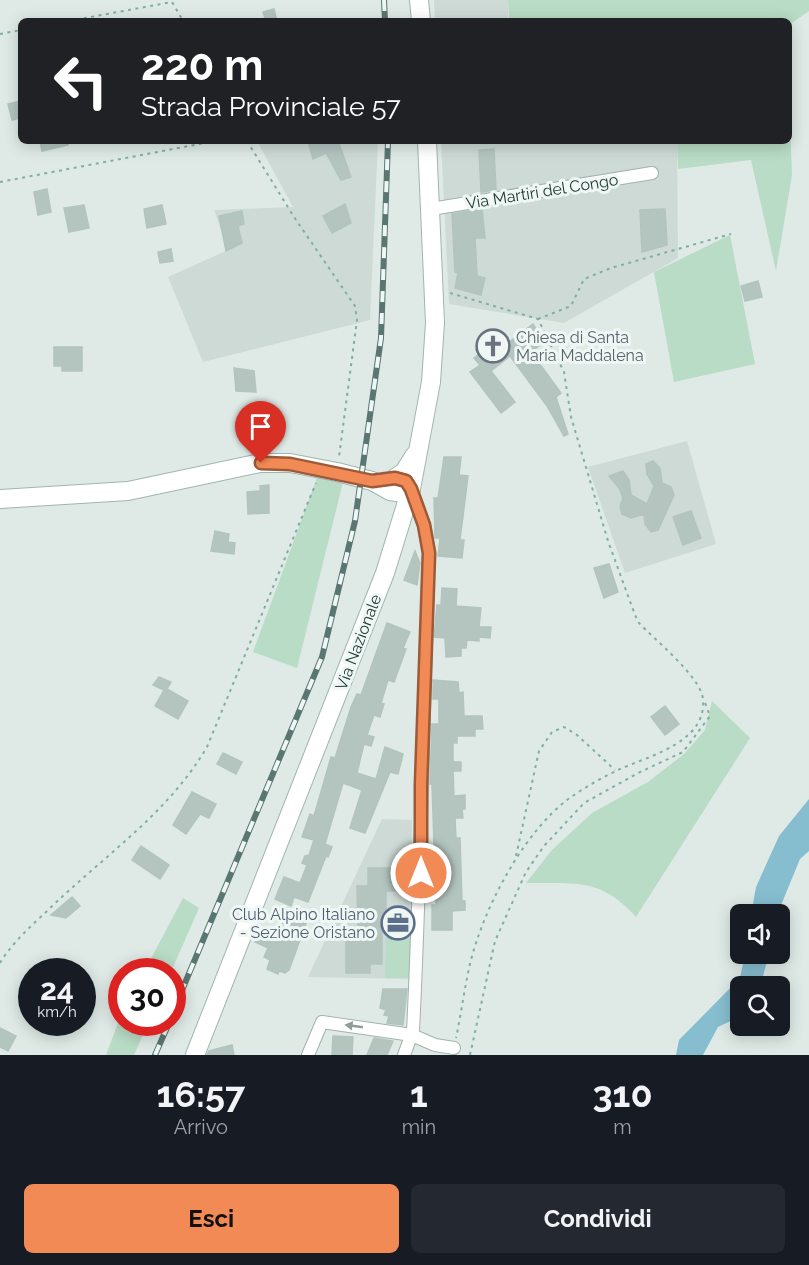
<!DOCTYPE html>
<html lang="it">
<head>
<meta charset="utf-8">
<style>
	:root { --surface:#171b24; --page:#242831; --text:#f1f3f6; --muted:#9ea1a6; --accent:#f28a56 }
	body { margin:0; font-family:Raleway,sans-serif; background:var(--page); color:var(--text); height:100vh; display:flex; flex-direction:column; font-size:22px; white-space:nowrap }
	* { box-sizing:border-box; margin:0 }
	p { font-size:20px; color:var(--muted) }
	.icon { flex:none; width:33px; height:33px; fill:none; stroke:currentColor; stroke-width:2; stroke-linecap:round; stroke-linejoin:round }
	.map { position:relative; height:1055px; overflow:hidden }
	.details { display:flex; flex-direction:column; background:var(--surface); flex:1 }
	.details>* { flex:none }
	.top-card { position:absolute; left:18px; top:18px; width:774px; height:126px; border-radius:9px; box-shadow:0 3px 15px #0003; background:#202124; color:#fff; overflow:hidden }
	.fabs { position:absolute; left:730px; top:904px; display:grid; gap:12px }
	.fabs a { display:grid; place-items:center; width:60px; height:60px; border-radius:9px; background:var(--surface); box-shadow:0 3px 15px #0003; font-size:30px }
	.speed { position:absolute; left:18px; top:958px; display:flex; gap:12px; font-size:30px; font-weight:700; text-align:center }
	.speed>* { display:grid; place-content:center; width:78px; height:78px; border-radius:50%; background:var(--surface); box-shadow:0 3px 15px #0003; line-height:1 }
	.speed small { font-size:15px; font-weight:400 }
	.speed .limit { border:9px solid #d22; background:#fff; color:#111 }
	.pin { position:absolute; display:grid; place-items:center; width:51px; height:51px; color:#fff; margin:-62px -26px; border-radius:50% 50% 50% 0; rotate:-45deg; box-shadow:0 0 6px #0007 }
	.pin .icon { rotate:45deg }
	.me { position:absolute; width:66px; margin:-33px; rotate:0deg; stroke-linejoin:round; filter:drop-shadow(0 0 4px #0008) }
	.turn { display:flex; align-items:center; gap:21px; height:126px; padding:0 24px; font-size:27px }
	.turn .icon { width:78px; height:78px; stroke-width:2.5 }
	.turn b { display:block; font-size:42px; line-height:51px }
	.eta { display:flex; justify-content:space-evenly; align-items:center; height:102px; text-align:center }
	.eta b { font-size:36px; font-weight:700; line-height:42px }
	.primary-button { display:flex; gap:12px; margin-top:auto; padding:12px 24px }
	.primary-button a { flex:1; height:69px; border-radius:9px; background:var(--accent); color:#111; font-size:24px; font-weight:700; line-height:69px; text-align:center }
	.primary-button a+a { background:var(--page); color:var(--text) }
	.map>svg:first-child { display:block }
</style>
</head>
<body>
<div class="map">
<svg width="809" height="1055" viewBox="0 0 809 1055">
	<rect width="100%" height="100%" fill="#dfeae6"/>
	<g fill="#cddad5">
		<polygon points="434,0 508,0 508,21 435,21"/>
		<polygon points="257,141 378,141 370,320 203,362 168,277 228,250 214,210 293,207"/>
		<polygon points="441,141 677,141 678,258 564,323 449,304"/>
		<polygon points="687,441 716,544 625,573 588,467"/>
		<polygon points="382,819 412,820 411,979 308,977"/>
	</g>
	<g fill="#b8dcc5">
		<polygon points="508,0 809,0 809,11 789,25 789,21 509,21"/>
		<polygon points="789,96 792,175 776,271 751,160 678,169 677,141 789,141"/>
		<polygon points="730,235 755,364 674,382 654,272"/>
		<polygon points="317,478 344,478 297,668 253,652"/>
		<path d="M 712,701 L 750,738 L 636,917 C 600,877 575,884 526,883 L 552,850 L 592,813 L 648,782 L 684,754 L 705,730 Z"/>
		<polygon points="183,898 199,908 171,972 144,972"/>
		<polygon points="386,937 410,937 410,978 385,978"/>
		<polygon points="121,1015 122,1023 148,1023 134,1055 106,1055"/>
	</g>
	<g fill="#86bed0">
		<polygon points="809,799 809,851 800,859 777,915 751,915 756,887 779,836"/>
		<polygon points="745,954 769,954 760,987 741,987 741,1016 718,1027 703,1055 676,1055 679,1040 740,978"/>
	</g>
	<g fill="#b4c5c0" stroke="#b2c4be" stroke-width="1.5">
		<polygon points="274,9 277,21 266,21 263,12"/>
		<polygon points="21,101 21,118 12,120 8,104"/>
		<polygon points="40,141 68,141 68,145 42,151"/>
		<polygon points="308,141 338,141 351,177 341,180 326,153 313,159"/>
		<polygon points="494,149 496,190 481,192 479,150"/>
		<polygon points="47,189 51,212 38,215 34,192"/>
		<polygon points="345,204 351,223 332,233 323,216"/>
		<polygon points="84,205 89,228 69,232 64,208"/>
		<polygon points="162,205 166,224 147,228 144,209"/>
		<polygon points="482,209 485,238 475,238 477,276 485,278 481,295 455,288 458,273 455,272 452,214"/>
		<polygon points="665,209 667,245 642,252 640,210"/>
		<polygon points="242,211 244,224 238,226 242,243 226,251 219,216"/>
		<polygon points="171,249 173,261 160,263 158,252"/>
		<polygon points="758,281 762,297 745,301 741,286"/>
		<polygon points="533,324 544,342 531,352 561,393 556,397 568,434 564,436 547,406 510,356 491,371 515,402 501,413 470,372 480,365 474,358 479,354 476,350 501,332 509,342"/>
		<polygon points="54,347 82,347 82,371 62,371 62,366 54,366"/>
		<polygon points="234,368 254,371 256,392 236,391"/>
		<polygon points="444,457 461,457 459,475 468,476 460,540 464,540 462,558 438,556 440,538 435,538 434,498 438,498"/>
		<polygon points="653,461 660,468 662,483 671,487 674,495 658,530 651,532 645,524 644,514 631,518 622,514 620,506 623,498 619,488 609,476 623,471 629,480 631,495 647,504 654,486 647,474 646,464"/>
		<polygon points="269,485 269,513 248,514 247,492 260,491 260,486"/>
		<polygon points="691,511 701,538 683,545 673,517"/>
		<polygon points="215,531 229,534 228,542 235,543 234,554 211,551"/>
		<polygon points="415,551 420,563 417,585 404,580"/>
		<polygon points="609,564 618,592 604,598 594,568"/>
		<polygon points="442,588 457,589 456,606 481,608 479,627 491,627 490,638 479,637 479,641 467,640 466,648 461,648 461,656 446,657 445,638 434,637 437,605 441,605"/>
		<polygon points="387,623 410,632 403,648 406,649 394,682 388,680 381,703 384,704 380,717 374,715 367,735 374,737 371,746 364,744 357,773 376,779 385,747 403,754 398,774 390,772 365,833 350,828 362,790 343,783 325,844 332,847 328,857 326,856 308,902 294,897 291,906 275,899 284,877 300,883 307,865 302,863 305,856 309,855 314,840 302,837 310,814 314,816 331,757 335,758 351,707 357,694 361,695"/>
		<polygon points="159,677 171,682 167,689 188,701 178,719 155,706 164,690 153,685"/>
		<polygon points="433,680 458,682 459,693 463,692 464,716 482,716 483,729 475,729 475,736 457,736 457,743 453,743 453,762 461,762 461,771 453,771 454,796 465,795 465,809 462,809 463,818 455,818 456,838 460,838 462,901 465,901 465,910 452,911 452,930 432,930 432,905 436,905 432,784 430,784 432,724 439,724 439,699 433,699"/>
		<polygon points="665,706 679,724 665,735 651,717"/>
		<polygon points="223,753 242,762 236,774 217,764"/>
		<polygon points="192,792 216,804 209,818 200,814 186,834 173,825"/>
		<polygon points="141,846 169,865 160,879 132,860"/>
		<polygon points="368,868 395,868 395,879 405,879 405,891 386,891 386,916 405,916 405,929 382,929 382,964 370,964 370,973 346,973 346,929 358,929 357,886 368,886"/>
		<polygon points="72,897 80,906 66,918 51,915"/>
		<polygon points="285,912 307,921 289,970 285,973 279,971 278,974 267,969 270,960 264,957 268,948 255,942 260,933 273,938"/>
		<polygon points="383,989 407,989 403,1025 387,1023 389,1016 384,1015 386,1010 380,1008"/>
		<polygon points="0,1028 16,1036 8,1051 0,1047"/>
		<polygon points="333,1036 353,1037 352,1055 332,1055"/>
		<polygon points="374,1038 393,1041 387,1055 367,1055"/>
		<polygon points="232,1045 234,1055 207,1055 209,1051"/>
	</g>
	<g fill="none" stroke-linecap="round" stroke-linejoin="round">
		<defs>
			<g id="street">
				<polyline points="431,209 652,173"/>
				<polyline points="308,1055 322,1022 412,1035 435,1045 454,1048"/>
				<path d="M 404,1055 L 413,1031 C 421,872 423,713 429,553 L 424,525 L 411,489"/>
			</g>
			<g id="secondary">
				<polyline points="419,0 421,21"/>
				<polyline points="395,478 404,472 415,455"/>
				<polyline points="0,499 128,491 260,463 290,463 337,472 372,481 390,491 403,493 411,489"/>
				<polyline points="195,1055 385,573 411,489 431,382 435,323 427,141"/>
			</g>
		</defs>
		<use href="#street" stroke="#a2b2ae" stroke-width="14"/>
		<use href="#secondary" stroke="#9eb6b0" stroke-width="20"/>
		<g stroke="#7faea4" stroke-width="2" stroke-dasharray="3 4.5" stroke-linecap="butt">
			<polyline points="69,21 172,2 183,21"/>
			<polyline points="0,34 21,30"/>
			<polyline points="247,141 294,217 355,306 357,320 339,457"/>
			<polyline points="0,182 215,141"/>
			<path d="M 450,293 L 538,319 L 564,372 L 571,417 L 608,541 L 635,615 L 639,623 C 654,639 701,677 703,699 C 707,743 648,756 618,770 C 601,778 582,789 567,800 C 527,831 493,892 477,940 C 466,971 463,1006 456,1038"/>
			<polyline points="538,319 571,306 584,279 611,268 731,234"/>
			<polyline points="516,856 539,751 552,732 564,727 577,735 615,770"/>
			<path d="M 0,963 C 12,943 29,928 46,912 C 101,858 167,815 207,747 L 316,483"/>
			<polyline points="470,1055 495,941 526,872 544,846 584,803 640,772 683,752 710,716 704,700"/>
		</g>
		<use href="#street" stroke="#fff" stroke-width="12"/>
		<use href="#secondary" stroke="#fff" stroke-width="18"/>
		<defs>
			<g id="rail">
				<polyline points="384,0 385,21"/>
				<polyline points="172,1014 322,657 355,521 381,338 388,141"/>
				<polyline points="155,1055 169,1023"/>
			</g>
		</defs>
		<use href="#rail" stroke="#5a7671" stroke-width="6"/>
		<use href="#rail" stroke="#eff7f4" stroke-width="4" stroke-dasharray="11" stroke-linecap="butt"/>
	</g>
	<defs><path id="oneway-solid" d="M-6-.8H1V-3.2L6.5 0L1 3.2V.8H-6Z" transform="scale(1.5)"/></defs>
	<use fill="#909c9a" href="#oneway-solid" transform="translate(354 1026) rotate(-172)"/>
	<g fill="none" stroke-linecap="round" stroke-linejoin="round">
		<defs>
			<polyline id="route" points="261,463 290,464 372,481 395,478 406,481 411,489 424,525 429,553 421,785 421,873"/>
		</defs>
		<use href="#route" stroke="#9d5a38" stroke-width="15"/>
		<use href="#route" stroke="#f28a56" stroke-width="10"/>
	</g>
	<defs>
		<symbol id="church-ring" viewBox="-11 -11 22 22"><circle r="9.5" fill="#eff7f4" stroke="#6b7280" stroke-width="1.5"/><path d="M-1.2-6h2.4v3.5h3.3v2.4h-3.3V6h-2.4V-.1h-3.3v-2.4h3.3Z" fill="#6b7280"/></symbol>
		<symbol id="office-ring" viewBox="-11 -11 22 22"><circle r="9.5" fill="#eff7f4" stroke="#5c6f8a" stroke-width="1.5"/><path d="M-6-3h4V-5.5h4V-3h4V5H-6ZM-1-4.5V-3h2v-1.5ZM-6 0V1H6V0Z" fill="#5c6f8a"/></symbol>
	</defs>
	<g fill-rule="evenodd">
		<use href="#church-ring" x="474" y="327" width="38" height="38"/>
		<use href="#office-ring" x="379" y="904" width="38" height="38"/>
	</g>
	<g text-anchor="middle" stroke-width="6" stroke-linejoin="round" paint-order="stroke">
		<g font-size="16" fill="#203a36" stroke="#eff7f4">
			<text transform="translate(542 191) rotate(-9)" y="6">Via Martiri del Congo</text>
			<text transform="translate(358 642) rotate(-69)" y="6">Via Nazionale</text>
		</g>
		<g font-size="16" fill="#5b616d" stroke="#eff7f4" text-anchor="start">
			<text x="516" y="343">Chiesa di Santa<tspan x="516" dy="18">Maria Maddalena</tspan></text>
		</g>
		<g font-size="16" fill="#4e5e75" stroke="#eff7f4" text-anchor="end">
			<text x="375" y="920">Club Alpino Italiano<tspan x="375" dy="18">- Sezione Oristano</tspan></text>
		</g>
	</g>
</svg>
<div class="fabs">
<a><svg class="icon" aria-label="sound" viewBox="0 0 24 24"><path d="M4 9h4l5-4v14l-5-4H4zM17 9q2 3 0 6"/></svg></a>
<a><svg class="icon" aria-label="search" viewBox="0 0 24 24"><circle cx="10" cy="10" r="6"/><path d="M15 15l6 6"/></svg></a>
</div>
<div class="speed"><div>24<small>km/h</small></div><div class="limit">30</div></div>
<div class="pin" style="left:261px;top:463px;background:#d93025"><svg class="icon" aria-label="arrive" viewBox="0 0 24 24"><path d="M6 21V4h12l-3 4 3 4H6"/></svg></div>
<svg class="me" style="left:421px;top:873px" viewBox="-20 -20 40 40"><circle r="17" fill="#f28a56" stroke="#fff" stroke-width="3"/><path d="M0-11L8 9 0 5-8 9z" fill="#fff"/></svg>
<div class="top-card">
<div class="turn"><svg class="icon" aria-label="left" viewBox="0 0 24 24"><path d="M17 20v-9H6M10 6l-5 5 5 5"/></svg><div><b>220 m</b>Strada Provinciale 57</div></div>
</div>
</div>
<section class="details">
<div class="eta">
<div><b>16:57</b><p>Arrivo</p></div>
<div><b>1</b><p>min</p></div>
<div><b>310</b><p>m</p></div>
</div>
<div class="primary-button"><a>Esci</a><a>Condividi</a></div>
</section>
</body>
</html>
